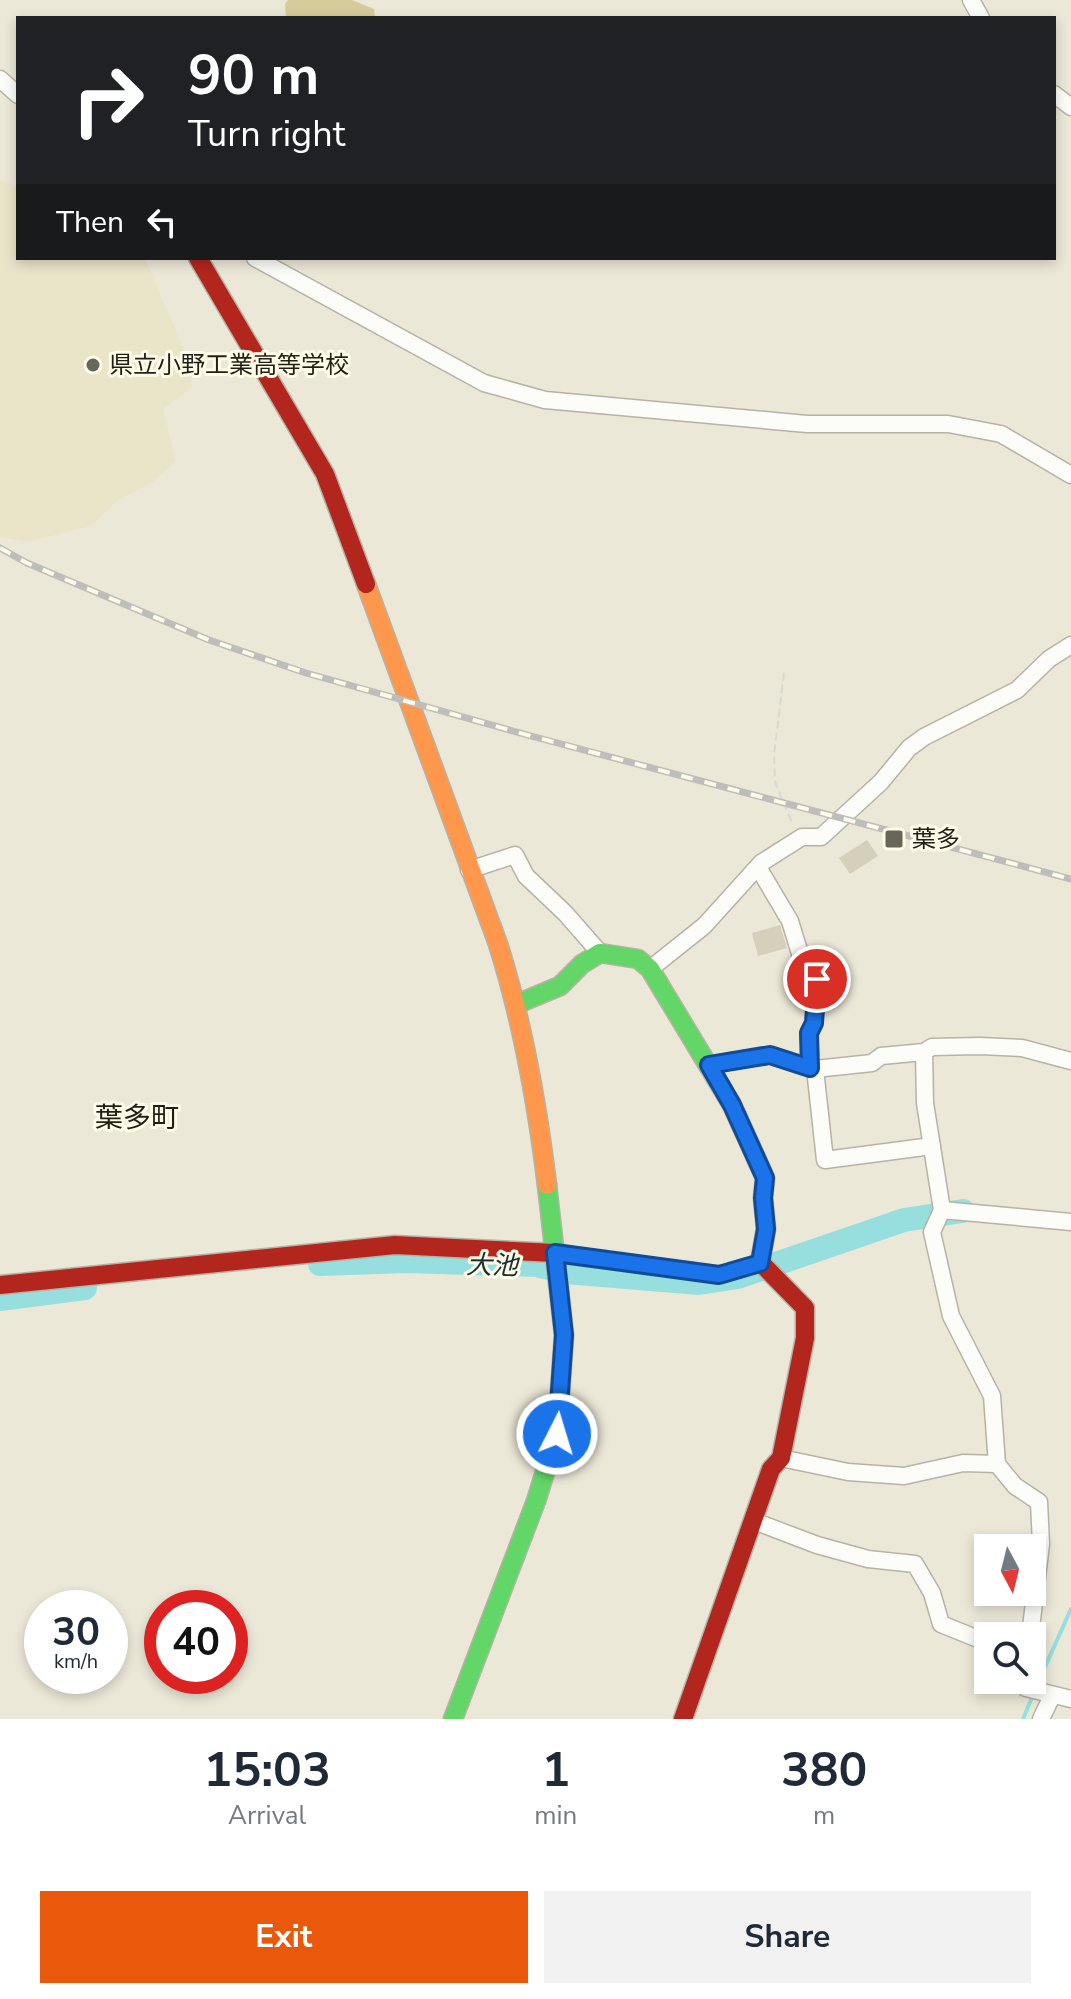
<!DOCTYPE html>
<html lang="en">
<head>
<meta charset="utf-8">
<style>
	:root { --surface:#fff; --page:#f2f2f3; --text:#1f2937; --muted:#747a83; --accent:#ea580c }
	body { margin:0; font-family:"Nunito Sans","Noto Sans JP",sans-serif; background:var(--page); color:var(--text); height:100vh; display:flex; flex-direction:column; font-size:30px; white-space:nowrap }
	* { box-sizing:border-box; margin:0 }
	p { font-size:26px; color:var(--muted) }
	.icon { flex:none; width:44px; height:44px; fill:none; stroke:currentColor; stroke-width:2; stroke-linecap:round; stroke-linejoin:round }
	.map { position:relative; height:1719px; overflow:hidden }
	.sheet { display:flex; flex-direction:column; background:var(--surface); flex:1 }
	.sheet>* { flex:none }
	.guide { position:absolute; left:16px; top:16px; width:1040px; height:244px; border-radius:0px; box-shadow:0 4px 12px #0003; background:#202124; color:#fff; overflow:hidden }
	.needle { width:52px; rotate:173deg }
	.fabs { position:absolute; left:974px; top:1534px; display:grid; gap:16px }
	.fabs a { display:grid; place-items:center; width:72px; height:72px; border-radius:0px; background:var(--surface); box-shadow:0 4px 12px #0003; font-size:40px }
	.speed { position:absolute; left:24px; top:1590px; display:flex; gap:16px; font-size:40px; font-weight:700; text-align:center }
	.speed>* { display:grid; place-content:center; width:104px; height:104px; border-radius:50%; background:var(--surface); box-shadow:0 4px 12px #0003; line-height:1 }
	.speed small { font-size:20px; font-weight:400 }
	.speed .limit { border:12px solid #d22; background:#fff; color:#111 }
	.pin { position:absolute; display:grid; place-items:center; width:68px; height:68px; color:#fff; margin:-34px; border:4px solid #fff; border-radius:50%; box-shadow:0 2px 8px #0007 }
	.me { position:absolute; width:88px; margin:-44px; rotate:5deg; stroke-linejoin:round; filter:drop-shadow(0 0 6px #0008) }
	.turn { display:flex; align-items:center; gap:28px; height:168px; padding:0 40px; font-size:36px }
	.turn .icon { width:104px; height:104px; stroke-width:2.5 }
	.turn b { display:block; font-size:56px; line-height:68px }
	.then { display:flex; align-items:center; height:76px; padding:0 40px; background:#0003; gap:16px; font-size:30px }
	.eta { display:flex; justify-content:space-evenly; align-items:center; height:136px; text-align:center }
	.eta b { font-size:48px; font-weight:700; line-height:56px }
	.primary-button { display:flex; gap:16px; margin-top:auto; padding:16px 40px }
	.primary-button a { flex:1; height:92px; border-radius:0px; background:var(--accent); color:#fff; font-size:32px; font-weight:700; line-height:92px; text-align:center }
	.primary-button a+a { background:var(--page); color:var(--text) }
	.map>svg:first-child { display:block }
</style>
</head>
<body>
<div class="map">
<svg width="1071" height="1719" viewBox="0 0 1071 1719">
	<rect width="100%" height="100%" fill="#ece8d8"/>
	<polygon fill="#eae4c9" points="0,181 13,184 18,190 18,258 145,258 181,343 193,387 163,409 176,461 151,483 118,500 91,526 27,542 0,537"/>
	<polygon fill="#d6cc9b" points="288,0 352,0 374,9 375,18 286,18 285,4"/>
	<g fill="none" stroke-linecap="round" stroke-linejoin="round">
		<g stroke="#96dfde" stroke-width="4">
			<polyline points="1036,1687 1071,1609"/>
			<polyline points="1023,1719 1033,1695"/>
		</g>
		<g stroke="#96dfde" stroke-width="24">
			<polyline points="320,1264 406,1261 537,1265 566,1272 699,1283 738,1277 904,1220 963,1211"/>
			<polyline points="0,1299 85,1288"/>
		</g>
	</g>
	<g fill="#d4d0bb">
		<polygon points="867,840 878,856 850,874 839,858"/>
		<polygon points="780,925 787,948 758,956 752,933"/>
	</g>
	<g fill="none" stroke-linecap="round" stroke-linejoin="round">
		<defs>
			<g id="street">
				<polyline points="971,0 981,18"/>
				<polyline points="0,79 18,95"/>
				<polyline points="1054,94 1071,107"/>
				<polyline points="255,258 484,383 545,400 807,424 948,424 1001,434 1071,475"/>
				<polyline points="758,867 790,921 805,970 817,979 814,1023 809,1033 810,1068"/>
				<polyline points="469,870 515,855 526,876 565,913 600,953"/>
				<polyline points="650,969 704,926 761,863 802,837 821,837 881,782 909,748 924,737 1017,690 1049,659 1071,645"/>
				<polyline points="924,1052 925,1103 942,1210"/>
				<polyline points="709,1065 770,1055 815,1069 872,1063 881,1056 924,1052 932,1047 980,1046 1022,1048 1071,1061"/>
				<polyline points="815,1069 825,1160 932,1146"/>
				<polyline points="555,1253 719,1275 760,1263"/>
				<polyline points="781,1458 848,1472 904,1476 963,1463 997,1464"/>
				<polyline points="754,1521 817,1545 868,1559 915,1564 932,1593 941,1624 988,1643"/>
				<polyline points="1030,1636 1041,1544 1039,1502 1015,1486 997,1464 992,1396 951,1316 932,1232 942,1210 1071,1222"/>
				<polyline points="1027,1680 1026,1688 1071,1699"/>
				<polyline points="1041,1719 1052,1696"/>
			</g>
			<g id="fast">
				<polyline points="517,1004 560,986 582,964 600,953 638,959 650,969 732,1105 765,1178 763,1198 766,1229 760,1262"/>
				<polyline points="453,1719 536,1501 557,1434 564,1335 547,1185"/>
			</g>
			<path id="slow" d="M 366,584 L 498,944 C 523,1023 537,1103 547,1185"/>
			<g id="jam">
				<polyline points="198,258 325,474 366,584"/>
				<polyline points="0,1285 395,1245 555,1253"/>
				<polyline points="683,1719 771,1469 781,1458 805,1338 805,1308 760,1262"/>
			</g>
		</defs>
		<use href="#street" stroke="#b6b3a6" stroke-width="19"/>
		<use href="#fast" stroke="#b6b3a6" stroke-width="21"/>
		<use href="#slow" stroke="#b6b3a6" stroke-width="21"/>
		<use href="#jam" stroke="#b6b3a6" stroke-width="21"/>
		<polyline stroke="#d9d9d4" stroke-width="2" stroke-dasharray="8 4" stroke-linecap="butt" points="784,673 774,755 775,782 792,823"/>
		<use href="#street" stroke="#fcfcf9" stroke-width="16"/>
		<use href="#fast" stroke="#63d668" stroke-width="18"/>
		<use href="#slow" stroke="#ff974d" stroke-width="18"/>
		<use href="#jam" stroke="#b3261e" stroke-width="18"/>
		<defs>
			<polyline id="rail" points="0,548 27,563 209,640 306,673 531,736 1071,879"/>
		</defs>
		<use href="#rail" stroke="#bebdb9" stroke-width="7"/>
		<use href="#rail" stroke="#fffbe9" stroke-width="4" stroke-dasharray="12" stroke-linecap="butt"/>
	</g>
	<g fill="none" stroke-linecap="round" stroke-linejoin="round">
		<defs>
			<polyline id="route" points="557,1434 564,1335 555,1253 719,1275 760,1263 766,1229 763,1198 765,1178 732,1105 709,1065 770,1055 810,1068 809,1033 814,1023 817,979"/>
		</defs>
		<use href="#route" stroke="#114b97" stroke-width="20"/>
		<use href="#route" stroke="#1a73e8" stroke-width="14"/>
	</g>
	<g fill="#686559" stroke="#fffbe9" stroke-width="3">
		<circle cx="93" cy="365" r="8"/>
		<rect x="884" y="829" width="20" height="20" rx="4"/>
	</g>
	<g text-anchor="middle" stroke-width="6" stroke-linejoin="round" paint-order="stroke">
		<g font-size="24" fill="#211f14" stroke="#fffbe9" text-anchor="start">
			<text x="109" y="373">県立小野工業高等学校</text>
			<text x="912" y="847">葉多</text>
		</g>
		<g font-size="26" font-style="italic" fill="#1a2e2f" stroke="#fffbe9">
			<text transform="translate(492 1265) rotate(1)" y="9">大池</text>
		</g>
		<g font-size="28" fill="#211f14" stroke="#fffbe9">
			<text x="137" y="1127">葉多町</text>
		</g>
	</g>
</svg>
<div class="fabs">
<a><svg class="needle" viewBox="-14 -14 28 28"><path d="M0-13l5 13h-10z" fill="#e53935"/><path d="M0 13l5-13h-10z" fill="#747a83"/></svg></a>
<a><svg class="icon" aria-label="search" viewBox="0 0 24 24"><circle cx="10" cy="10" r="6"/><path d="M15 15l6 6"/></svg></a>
</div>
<div class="speed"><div>30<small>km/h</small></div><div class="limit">40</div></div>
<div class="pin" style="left:817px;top:979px;background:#d93025"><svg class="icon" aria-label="arrive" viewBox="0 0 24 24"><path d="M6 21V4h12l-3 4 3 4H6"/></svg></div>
<svg class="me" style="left:557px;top:1434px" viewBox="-20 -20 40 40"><circle r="17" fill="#1a73e8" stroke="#fff" stroke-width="3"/><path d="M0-11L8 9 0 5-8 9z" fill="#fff"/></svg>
<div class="guide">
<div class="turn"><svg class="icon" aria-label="right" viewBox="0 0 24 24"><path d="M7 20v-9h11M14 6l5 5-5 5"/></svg><div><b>90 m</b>Turn right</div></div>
<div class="then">Then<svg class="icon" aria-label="left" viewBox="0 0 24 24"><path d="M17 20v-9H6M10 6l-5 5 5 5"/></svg></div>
</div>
</div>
<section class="sheet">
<div class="eta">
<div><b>15:03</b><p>Arrival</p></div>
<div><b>1</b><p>min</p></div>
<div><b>380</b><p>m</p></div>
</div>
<div class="primary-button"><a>Exit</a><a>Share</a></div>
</section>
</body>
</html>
